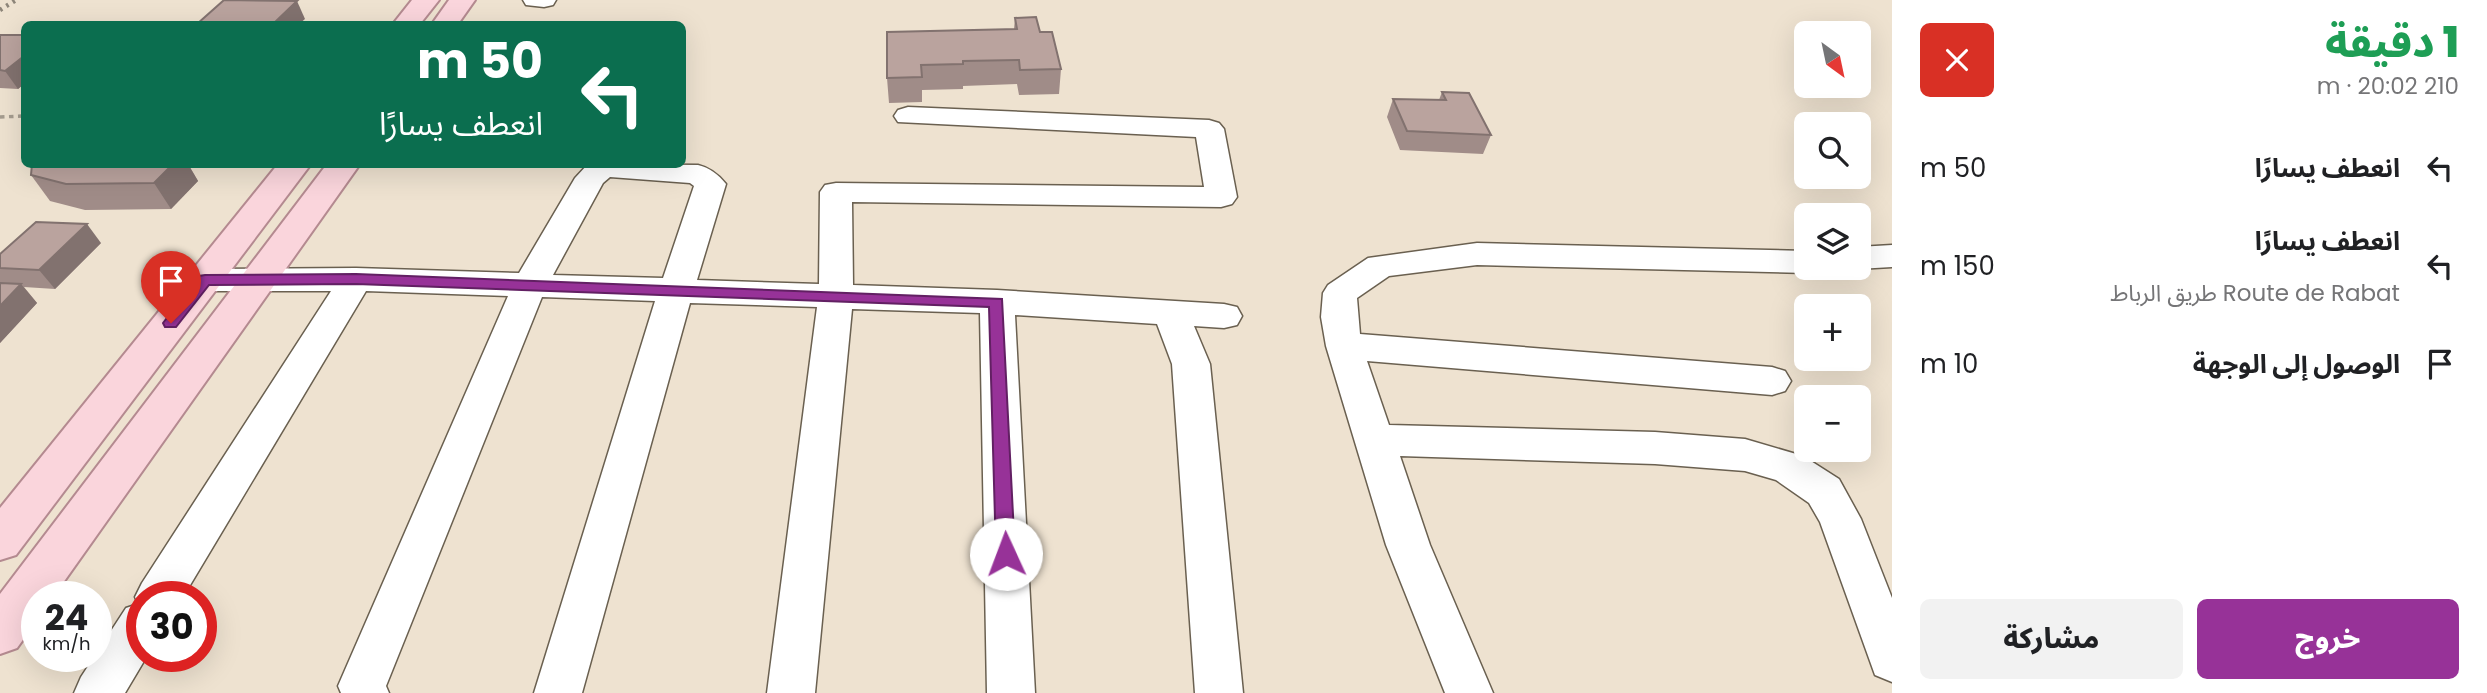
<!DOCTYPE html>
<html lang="ar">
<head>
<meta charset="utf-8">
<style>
	:root { --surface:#fff; --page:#f2f2f2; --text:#202124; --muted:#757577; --accent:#973298 }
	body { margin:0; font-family:Poppins,"Noto Sans Arabic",sans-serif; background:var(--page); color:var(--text); direction:rtl; height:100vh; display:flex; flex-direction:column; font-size:26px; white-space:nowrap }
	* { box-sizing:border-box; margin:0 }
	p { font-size:23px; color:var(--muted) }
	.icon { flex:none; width:38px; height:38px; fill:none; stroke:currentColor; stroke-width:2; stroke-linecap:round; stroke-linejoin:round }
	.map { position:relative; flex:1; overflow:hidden; direction:ltr }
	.sheet { display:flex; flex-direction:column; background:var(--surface); width:595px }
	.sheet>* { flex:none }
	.banner { position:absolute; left:21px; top:21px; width:665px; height:147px; border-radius:10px; box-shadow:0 7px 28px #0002; direction:rtl; background:#0b6e4f; color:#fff; overflow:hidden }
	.needle { width:46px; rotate:147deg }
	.controls { position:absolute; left:1794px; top:21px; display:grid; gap:14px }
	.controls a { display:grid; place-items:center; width:77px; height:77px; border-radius:10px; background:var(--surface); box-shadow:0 7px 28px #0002; font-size:35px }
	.speed { position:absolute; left:21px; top:581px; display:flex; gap:14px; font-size:35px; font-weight:700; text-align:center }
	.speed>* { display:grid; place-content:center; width:91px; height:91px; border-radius:50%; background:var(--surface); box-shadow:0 7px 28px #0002; line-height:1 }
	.speed small { font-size:18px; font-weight:400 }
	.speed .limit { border:10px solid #d22; background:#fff; color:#111 }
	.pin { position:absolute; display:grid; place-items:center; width:60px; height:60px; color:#fff; margin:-72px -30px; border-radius:50% 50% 50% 0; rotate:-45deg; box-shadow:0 0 7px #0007 }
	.pin .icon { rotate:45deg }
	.me { position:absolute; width:77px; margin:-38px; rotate:358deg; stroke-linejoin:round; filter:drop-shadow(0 0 5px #0008) }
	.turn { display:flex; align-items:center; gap:24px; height:147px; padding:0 28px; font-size:32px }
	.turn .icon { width:91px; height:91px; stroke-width:2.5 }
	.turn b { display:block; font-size:49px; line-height:60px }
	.round { display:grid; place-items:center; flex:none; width:74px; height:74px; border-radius:10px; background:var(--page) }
	.headline { display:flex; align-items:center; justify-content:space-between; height:119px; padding:0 28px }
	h1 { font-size:42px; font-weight:800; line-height:52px; color:#1e9e55 }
	.button { display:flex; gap:14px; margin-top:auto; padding:14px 28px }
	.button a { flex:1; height:80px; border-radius:10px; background:var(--accent); color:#fff; font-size:28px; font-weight:800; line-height:80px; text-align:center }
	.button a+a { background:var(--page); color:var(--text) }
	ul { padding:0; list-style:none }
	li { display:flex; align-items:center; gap:21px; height:98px; padding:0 28px }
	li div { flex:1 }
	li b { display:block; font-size:26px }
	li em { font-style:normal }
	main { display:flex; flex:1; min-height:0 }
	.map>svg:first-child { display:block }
</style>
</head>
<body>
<main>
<section class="sheet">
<div class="headline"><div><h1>1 دقيقة</h1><p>210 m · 20:02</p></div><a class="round" style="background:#d93025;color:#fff"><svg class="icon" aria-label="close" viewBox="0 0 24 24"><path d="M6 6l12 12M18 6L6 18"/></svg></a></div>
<ul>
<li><svg class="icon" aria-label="left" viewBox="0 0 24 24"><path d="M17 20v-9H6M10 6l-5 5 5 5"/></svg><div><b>انعطف يسارًا</b></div><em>50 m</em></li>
<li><svg class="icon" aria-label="left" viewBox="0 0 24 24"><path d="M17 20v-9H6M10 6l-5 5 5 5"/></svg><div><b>انعطف يسارًا</b><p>Route de Rabat طريق الرباط</p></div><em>150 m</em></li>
<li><svg class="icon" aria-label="arrive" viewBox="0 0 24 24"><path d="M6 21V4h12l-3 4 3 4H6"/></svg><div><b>الوصول إلى الوجهة</b></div><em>10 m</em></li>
</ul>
<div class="button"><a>خروج</a><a>مشاركة</a></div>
</section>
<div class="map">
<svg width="1892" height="693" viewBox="0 0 1892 693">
	<rect width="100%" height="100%" fill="#eee2d0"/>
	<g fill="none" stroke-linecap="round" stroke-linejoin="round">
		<defs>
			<g id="minor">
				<polygon points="523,0 556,0 553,5 544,7 526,5"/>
				<path d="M 908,107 L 1209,120 L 1219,123 L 1224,129 L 1237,197 L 1232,204 L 1221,207 L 852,202 L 853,285 L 997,290 L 1224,304 L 1237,307 L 1242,316 L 1237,325 L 1224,328 L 1194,326 L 1210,364 L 1243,693 L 1195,693 L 1172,364 L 1157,324 L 1015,315 L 1035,693 L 987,693 L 980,313 L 852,309 L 815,693 L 767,693 L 817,307 L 690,303 L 582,693 L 534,693 L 655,301 L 542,297 L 386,686 L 389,693 L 341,693 L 338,686 L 508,296 L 366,291 L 183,597 L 142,597 L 142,656 L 147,656 L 125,693 L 74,693 L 81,677 L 126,608 L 138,604 L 135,597 L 142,583 L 331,291 L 205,291 L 193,288 L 188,280 L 193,272 L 205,269 L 356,268 L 519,273 L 575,178 L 588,164 L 698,165 C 710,168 718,174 726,184 L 697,280 L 819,284 L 820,192 L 825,185 L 836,183 L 1204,187 L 1196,137 L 898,122 L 894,116 L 898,110 ZM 610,177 L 690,183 L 694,186 L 663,278 L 553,275 L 603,183 Z"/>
				<polygon points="1477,243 1806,251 1806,268 1819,268 1818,270 1806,273 1477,265 1389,276 1357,298 1360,334 1772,367 1785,371 1791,381 1785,391 1772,395 1367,361 1389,425 1655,432 1745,439 1803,456 1839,479 1861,519 1892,598 1892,682 1875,675 1820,522 1809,503 1776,480 1745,471 1655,464 1400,456 1430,545 1493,693 1445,693 1386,545 1326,346 1321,317 1323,293 1328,285 1368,258"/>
				<polygon points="1892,245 1892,267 1858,269 1854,268 1858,268 1858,247"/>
			</g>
			<g id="major">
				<polygon points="412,0 439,0 420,24 393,24"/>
				<polygon points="449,0 475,0 458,24 432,24"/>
				<polygon points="278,164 311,164 16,555 0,560 0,508"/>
				<polygon points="327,164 360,164 53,597 37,597 37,620 17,648 0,654 0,594"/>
			</g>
		</defs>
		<use href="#minor" stroke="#6a6050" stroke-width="3"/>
		<use href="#major" stroke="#b48a90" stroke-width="4"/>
		<polyline stroke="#a59c8f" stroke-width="3.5" stroke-dasharray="4.5 4.5" stroke-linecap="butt" points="0,117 24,116"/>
		<use href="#minor" fill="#fff" fill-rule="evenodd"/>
		<use href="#major" fill="#fad5dc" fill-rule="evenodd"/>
		<polyline stroke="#8d8579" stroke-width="4.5" stroke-dasharray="2.5 5" stroke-linecap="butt" points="0,10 16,0"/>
	</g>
	<g fill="#a08c88">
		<polygon points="1015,18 1040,32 1061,69 1059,94 1019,95 1017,84 963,86 963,89 922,90 922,102 889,103 887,78 1014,29"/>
		<polygon points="0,35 24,35 24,84 18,89 0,88"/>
		<polygon points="1442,92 1491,135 1483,154 1400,150 1387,117 1393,99 1439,100"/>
		<polygon points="32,164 188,164 198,181 171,209 85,210 50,201 31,175"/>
		<polygon points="101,243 55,289 24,287 37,303 0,343 0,254"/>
	</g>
	<g fill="#82726f">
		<polygon points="297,1 305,19 299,24 273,24"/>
		<polygon points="24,56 24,84 18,89 5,71"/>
		<polygon points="173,164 188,164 198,181 171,209 154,183"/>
		<polygon points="87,224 101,243 55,289 39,270"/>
		<polygon points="21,284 37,303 0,343 0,306"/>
	</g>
	<g fill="#baa39e" stroke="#82726f" stroke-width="2">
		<polygon points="224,0 297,1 273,24 197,24"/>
		<polygon points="1036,17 1040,32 1052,32 1061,69 1020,70 1019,60 963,61 963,64 921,65 922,77 887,78 887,32 1017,29 1015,18"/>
		<polygon points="0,35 24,35 24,56 5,71 0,70"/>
		<polygon points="1442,92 1469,93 1491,135 1407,131 1393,99 1446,100"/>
		<polygon points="32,164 173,164 154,183 66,184 31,175"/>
		<polygon points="36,222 87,224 39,270 0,268 0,254"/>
		<polygon points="0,283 21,284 0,306"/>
	</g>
	<polygon fill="#973298" stroke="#622063" stroke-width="2" points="356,274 1002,299 1015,554 1012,559 1006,562 999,559 996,554 989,307 356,284 209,285 176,327 165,327 163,323 199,276 205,275"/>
</svg>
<div class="controls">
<a><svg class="needle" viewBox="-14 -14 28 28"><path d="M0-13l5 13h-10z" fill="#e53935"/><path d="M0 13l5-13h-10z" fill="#757577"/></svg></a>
<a><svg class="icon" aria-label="search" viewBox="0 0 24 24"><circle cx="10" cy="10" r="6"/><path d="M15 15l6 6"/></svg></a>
<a><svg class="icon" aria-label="layers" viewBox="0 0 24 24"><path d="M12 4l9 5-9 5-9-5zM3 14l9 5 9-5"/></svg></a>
<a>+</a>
<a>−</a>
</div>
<div class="speed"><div>24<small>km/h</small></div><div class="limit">30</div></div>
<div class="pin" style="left:171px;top:323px;background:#d93025"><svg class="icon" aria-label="arrive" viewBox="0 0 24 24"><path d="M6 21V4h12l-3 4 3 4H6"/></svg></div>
<svg class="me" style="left:1006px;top:554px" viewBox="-20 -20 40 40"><circle r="19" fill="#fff"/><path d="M0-13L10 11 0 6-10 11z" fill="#973298"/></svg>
<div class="banner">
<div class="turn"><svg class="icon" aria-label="left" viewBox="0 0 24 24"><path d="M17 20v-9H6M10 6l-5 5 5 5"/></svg><div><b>50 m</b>انعطف يسارًا</div></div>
</div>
</div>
</main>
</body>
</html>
